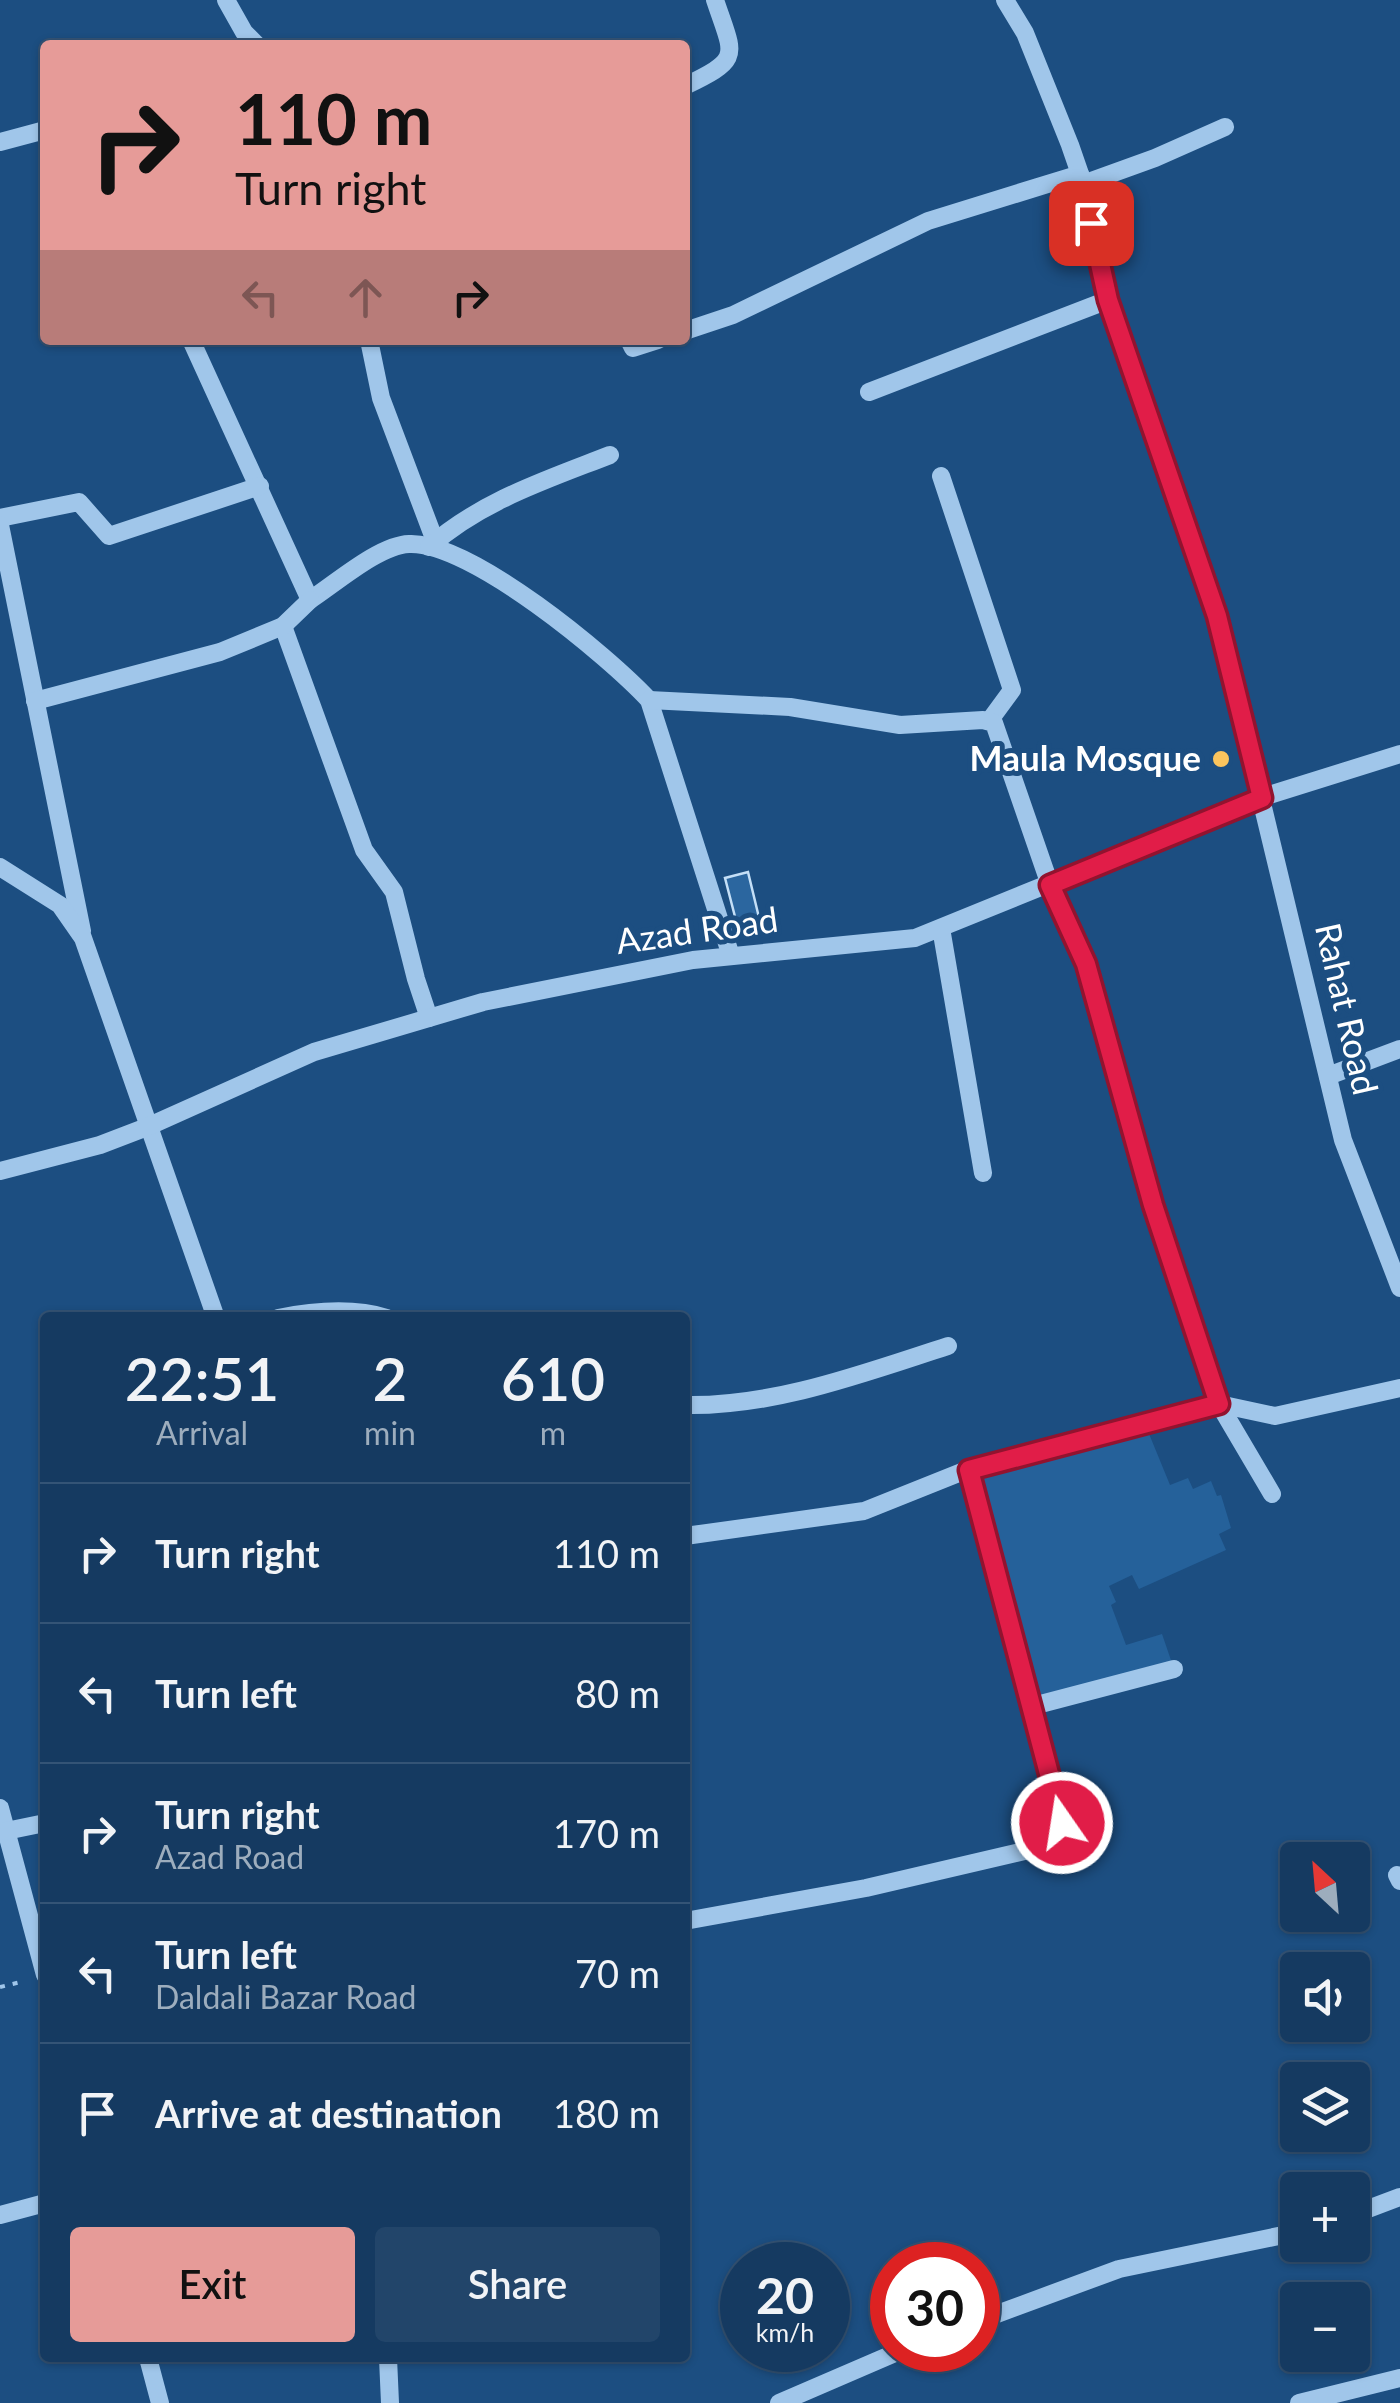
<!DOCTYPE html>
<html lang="en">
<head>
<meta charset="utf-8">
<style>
	:root { --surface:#153a61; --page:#22456a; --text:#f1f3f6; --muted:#9dadbd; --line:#345476; --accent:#e69b98 }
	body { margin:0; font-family:Lato,sans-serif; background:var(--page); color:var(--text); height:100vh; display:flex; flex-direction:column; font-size:38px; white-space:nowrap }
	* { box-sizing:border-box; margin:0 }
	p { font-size:32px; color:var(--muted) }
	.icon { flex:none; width:55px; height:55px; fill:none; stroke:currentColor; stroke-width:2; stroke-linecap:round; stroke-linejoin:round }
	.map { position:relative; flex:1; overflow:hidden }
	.panel { position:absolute; left:40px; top:1312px; width:650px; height:1050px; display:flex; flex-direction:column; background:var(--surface); border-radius:10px; box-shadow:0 2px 8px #0004,0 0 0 2px var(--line) }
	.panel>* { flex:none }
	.top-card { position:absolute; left:40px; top:40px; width:650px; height:305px; border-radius:10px; box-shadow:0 2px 8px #0004,0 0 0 2px var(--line); background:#e69b98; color:#111; overflow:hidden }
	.needle { width:65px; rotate:334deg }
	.controls { position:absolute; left:1280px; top:1842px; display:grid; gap:20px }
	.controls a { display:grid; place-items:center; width:90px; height:90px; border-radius:10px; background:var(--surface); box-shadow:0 2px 8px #0004,0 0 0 2px var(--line); font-size:50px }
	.speed { position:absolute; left:720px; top:2242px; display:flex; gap:20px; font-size:50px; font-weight:700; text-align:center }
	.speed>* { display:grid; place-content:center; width:130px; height:130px; border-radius:50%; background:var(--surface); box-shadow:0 2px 8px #0004,0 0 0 2px var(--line); line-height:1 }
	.speed small { font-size:25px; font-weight:400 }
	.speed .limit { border:15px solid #d22; background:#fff; color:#111 }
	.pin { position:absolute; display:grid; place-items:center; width:85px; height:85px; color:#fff; margin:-42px; border-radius:20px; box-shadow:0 5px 15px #0006 }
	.me { position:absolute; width:110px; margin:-55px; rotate:347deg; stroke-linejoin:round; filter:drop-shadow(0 0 8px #0008) }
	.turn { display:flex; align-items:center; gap:35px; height:210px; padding:0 30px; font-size:45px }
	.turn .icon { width:130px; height:130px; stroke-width:2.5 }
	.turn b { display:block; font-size:70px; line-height:85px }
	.lanes { display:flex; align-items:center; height:95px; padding:0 30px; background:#0003; justify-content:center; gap:50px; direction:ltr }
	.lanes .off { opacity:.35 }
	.eta { display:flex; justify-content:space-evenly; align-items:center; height:170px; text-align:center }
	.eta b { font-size:60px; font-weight:600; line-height:70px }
	.primary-button { display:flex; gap:20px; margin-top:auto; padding:20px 30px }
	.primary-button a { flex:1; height:115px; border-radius:10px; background:var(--accent); color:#111; font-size:40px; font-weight:600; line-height:115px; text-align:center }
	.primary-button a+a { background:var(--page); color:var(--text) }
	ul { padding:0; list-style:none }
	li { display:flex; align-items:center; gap:30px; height:140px; padding:0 30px; border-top:2px solid var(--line) }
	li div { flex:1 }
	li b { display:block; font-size:38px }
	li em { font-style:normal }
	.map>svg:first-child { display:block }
</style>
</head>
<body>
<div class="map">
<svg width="1400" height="2403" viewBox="0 0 1400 2403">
	<rect width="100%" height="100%" fill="#1c4e81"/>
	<polygon fill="#25619a" points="1145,1424 1170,1485 1188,1478 1193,1489 1211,1481 1217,1496 1221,1495 1231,1528 1219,1534 1226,1550 1139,1589 1132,1575 1109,1586 1116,1602 1111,1605 1126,1645 1162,1634 1174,1669 1033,1706 969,1469"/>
	<polygon fill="#2b669f" stroke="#c4dff7" stroke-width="2.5" points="748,872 762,930 740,936 725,878"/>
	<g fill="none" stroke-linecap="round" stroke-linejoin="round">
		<polyline stroke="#a0c6ea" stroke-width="4" stroke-dasharray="5 8" stroke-linecap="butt" points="0,1987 25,1981"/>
		<g stroke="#a0c6ea" stroke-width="18">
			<polyline points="226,0 244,32 257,45"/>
			<polyline points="1005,0 1025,33 1070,145 1080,174 1108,300 1217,616 1343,1140 1400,1288"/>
			<path d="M 685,86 C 743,58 734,57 715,0"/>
			<polyline points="0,142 45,130"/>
			<polyline points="1083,184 1155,158 1225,127"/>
			<polyline points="685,331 733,315 928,221 1080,174"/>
			<path d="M 191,340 L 310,600 C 335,584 379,545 409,544 C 470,541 608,656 649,700 L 731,956"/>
			<polyline points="369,340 381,398 435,541"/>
			<polyline points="629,340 633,348 658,340"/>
			<polyline points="869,392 1108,300"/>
			<polyline points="941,476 1012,690 990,720"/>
			<polyline points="0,518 79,502 109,536 260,486"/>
			<polyline points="0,525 82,931"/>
			<path d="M 429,547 C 481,501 546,480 610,455"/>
			<polyline points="283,626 364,850 394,892 416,979 429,1018"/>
			<polyline points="649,700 790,707 900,725 983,720 994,723 1050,885 1086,964 1153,1205 1219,1404 1272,1494"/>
			<polyline points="35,701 220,652 283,626 310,600"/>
			<polyline points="0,867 60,905 83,938 216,1318"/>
			<polyline points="941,928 983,1173"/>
			<polyline points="1328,1076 1400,1049"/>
			<polyline points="0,1171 100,1145 147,1127 314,1052 483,1002 693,960 915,938 1263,797 1400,754"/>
			<path d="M 278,1318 C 313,1311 352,1307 387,1318"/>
			<path d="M 685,1405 C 774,1407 864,1373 948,1346"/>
			<polyline points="685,1536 864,1511 969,1469 1219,1404 1275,1416 1400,1388"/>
			<polyline points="1033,1706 1174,1669"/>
			<polyline points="0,1808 45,1975"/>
			<polyline points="6,1831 45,1823"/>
			<polyline points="1397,1875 1400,1881"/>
			<path d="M 685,1921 L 866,1888 L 1046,1846 C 1068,1828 1059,1810 1054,1785 L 969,1469"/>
			<polyline points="0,2215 45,2203"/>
			<polyline points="1352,2215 1400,2197"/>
			<polyline points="978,2321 1119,2269 1298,2232"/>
			<polyline points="148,2358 160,2403"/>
			<polyline points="388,2358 390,2403"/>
			<polyline points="779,2403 902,2350"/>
			<polyline points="1299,2403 1400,2378"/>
		</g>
	</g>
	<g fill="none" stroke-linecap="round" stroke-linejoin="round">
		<defs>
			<polyline id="route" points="1062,1823 969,1470 1219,1404 1153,1205 1086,964 1050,885 1262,798 1217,616 1108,300 1091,223"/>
		</defs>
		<use href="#route" stroke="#92132f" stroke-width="25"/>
		<use href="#route" stroke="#e11d48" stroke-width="18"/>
	</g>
	<circle fill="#fbc45d" stroke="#1c4e81" stroke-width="4" cx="1221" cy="759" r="10"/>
	<g text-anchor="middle" stroke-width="10" stroke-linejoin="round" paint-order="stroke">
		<g font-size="35" font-weight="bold" fill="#fff" stroke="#1c4e81" text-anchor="end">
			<text x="1201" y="771">Maula Mosque</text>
		</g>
		<g font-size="35" fill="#fff" stroke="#1c4e81">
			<text transform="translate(697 931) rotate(-8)" y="12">Azad Road</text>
			<text transform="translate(1346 1009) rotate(77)" y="12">Rahat Road</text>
		</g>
	</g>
</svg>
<div class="controls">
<a><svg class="needle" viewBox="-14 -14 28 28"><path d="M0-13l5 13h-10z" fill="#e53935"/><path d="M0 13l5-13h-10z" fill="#9dadbd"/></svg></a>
<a><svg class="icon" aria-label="sound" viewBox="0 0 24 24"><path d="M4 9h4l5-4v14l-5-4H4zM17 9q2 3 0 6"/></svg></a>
<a><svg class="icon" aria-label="layers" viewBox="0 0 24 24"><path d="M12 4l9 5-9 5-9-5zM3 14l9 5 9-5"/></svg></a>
<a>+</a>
<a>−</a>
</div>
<div class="speed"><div>20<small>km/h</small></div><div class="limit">30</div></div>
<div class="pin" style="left:1091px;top:223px;background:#d93025"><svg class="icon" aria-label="arrive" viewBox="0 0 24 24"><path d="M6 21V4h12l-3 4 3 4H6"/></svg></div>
<svg class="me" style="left:1062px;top:1823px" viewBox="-20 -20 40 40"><circle r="17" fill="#e11d48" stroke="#fff" stroke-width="3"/><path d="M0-11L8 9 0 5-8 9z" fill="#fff"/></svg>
<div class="top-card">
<div class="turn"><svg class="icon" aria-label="right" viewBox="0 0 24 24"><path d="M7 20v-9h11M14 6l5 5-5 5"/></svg><div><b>110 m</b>Turn right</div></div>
<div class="lanes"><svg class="icon off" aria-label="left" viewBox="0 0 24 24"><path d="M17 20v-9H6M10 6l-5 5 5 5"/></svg><svg class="icon off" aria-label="ahead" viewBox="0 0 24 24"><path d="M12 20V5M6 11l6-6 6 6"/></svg><svg class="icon" aria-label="right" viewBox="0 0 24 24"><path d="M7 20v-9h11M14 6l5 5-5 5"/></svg></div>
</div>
<section class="panel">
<div class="eta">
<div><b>22:51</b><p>Arrival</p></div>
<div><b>2</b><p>min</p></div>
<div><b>610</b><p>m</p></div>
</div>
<ul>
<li><svg class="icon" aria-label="right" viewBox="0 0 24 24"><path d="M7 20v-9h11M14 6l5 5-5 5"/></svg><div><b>Turn right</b></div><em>110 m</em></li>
<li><svg class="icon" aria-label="left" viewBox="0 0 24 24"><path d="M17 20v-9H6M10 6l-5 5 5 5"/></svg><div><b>Turn left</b></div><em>80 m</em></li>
<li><svg class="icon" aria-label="right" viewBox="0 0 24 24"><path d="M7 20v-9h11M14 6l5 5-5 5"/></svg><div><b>Turn right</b><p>Azad Road</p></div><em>170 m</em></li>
<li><svg class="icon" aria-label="left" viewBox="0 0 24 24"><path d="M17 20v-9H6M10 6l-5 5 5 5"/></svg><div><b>Turn left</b><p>Daldali Bazar Road</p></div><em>70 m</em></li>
<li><svg class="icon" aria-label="arrive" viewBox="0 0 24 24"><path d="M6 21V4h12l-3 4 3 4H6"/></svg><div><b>Arrive at destination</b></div><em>180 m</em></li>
</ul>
<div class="primary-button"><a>Exit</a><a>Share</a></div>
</section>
</div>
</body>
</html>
